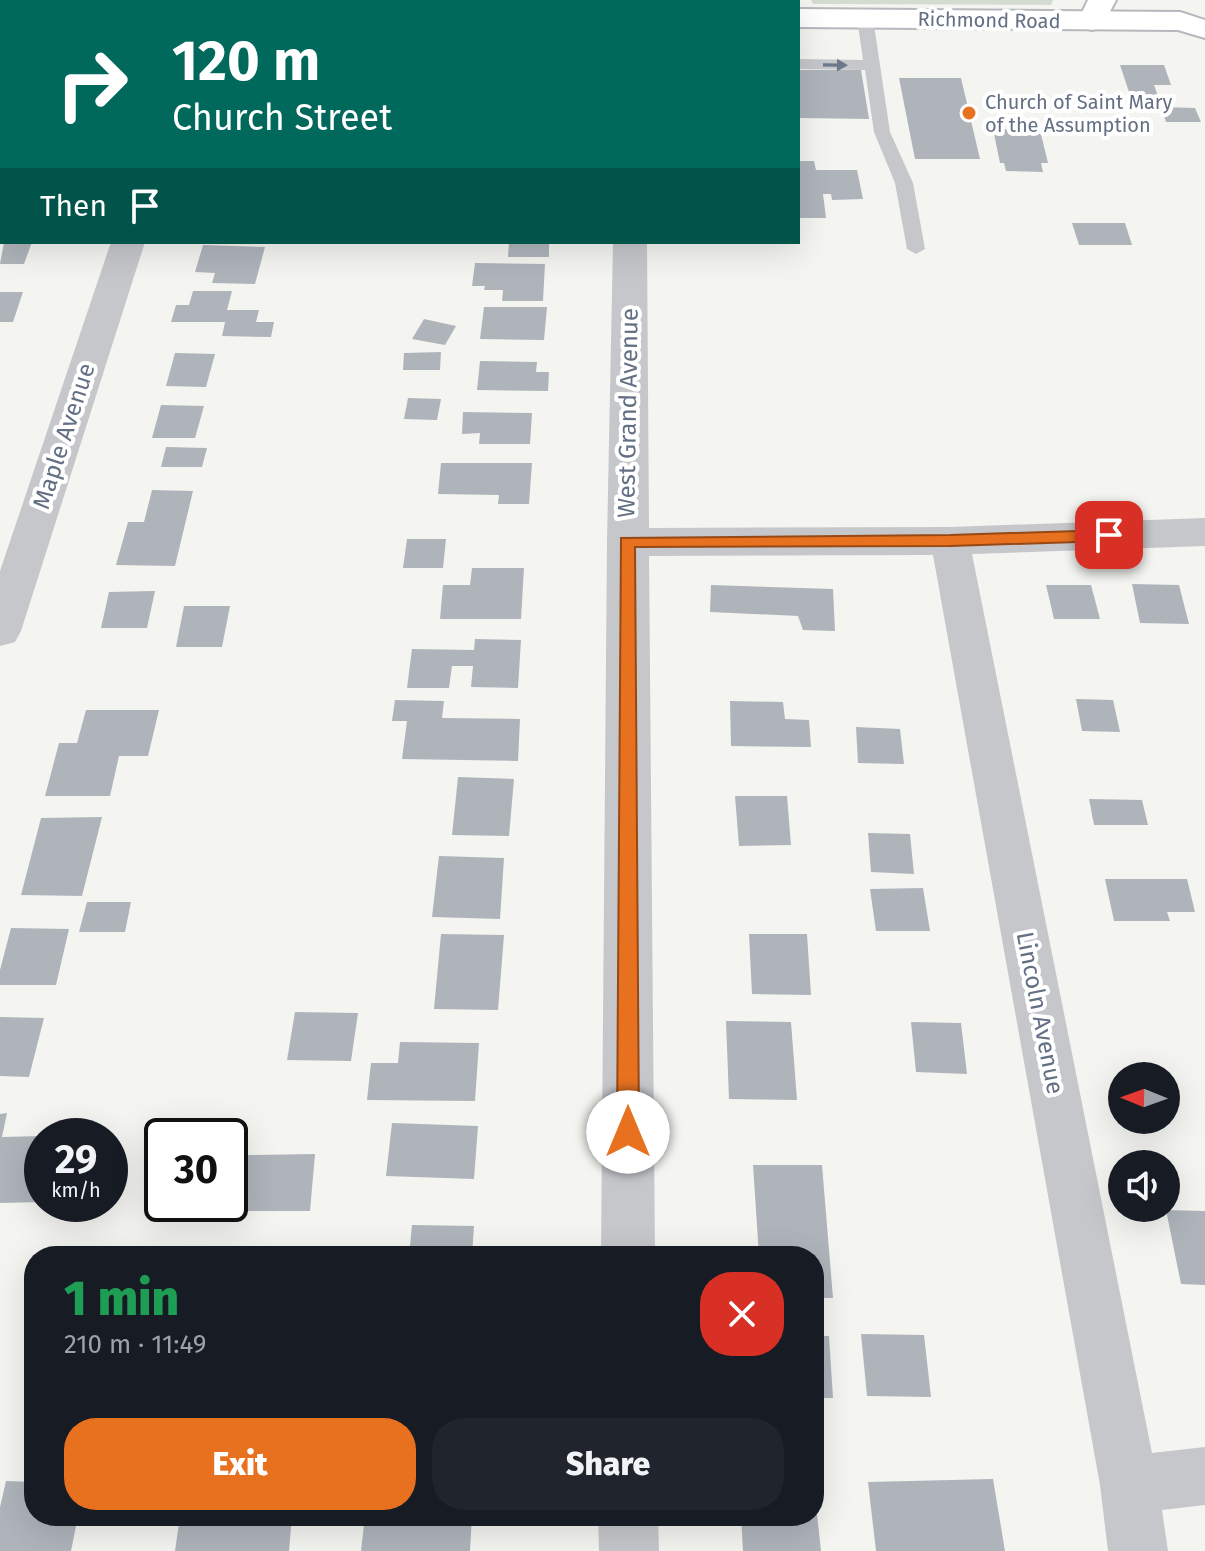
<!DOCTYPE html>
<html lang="en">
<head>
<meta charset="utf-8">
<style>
	:root { --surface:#171b24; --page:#20242c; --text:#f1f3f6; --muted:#9ea1a6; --accent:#e7711f }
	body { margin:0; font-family:"Fira Sans",sans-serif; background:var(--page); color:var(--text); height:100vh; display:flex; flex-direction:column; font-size:30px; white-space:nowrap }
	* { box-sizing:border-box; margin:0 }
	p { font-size:26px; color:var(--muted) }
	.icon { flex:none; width:44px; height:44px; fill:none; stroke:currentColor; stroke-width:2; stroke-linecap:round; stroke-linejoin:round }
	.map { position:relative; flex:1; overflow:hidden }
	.sheet { position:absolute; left:24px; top:1246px; width:800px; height:280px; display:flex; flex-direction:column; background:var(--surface); border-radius:32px; box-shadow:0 8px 32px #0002 }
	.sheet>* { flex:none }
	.guide { position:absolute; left:0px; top:0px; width:800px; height:244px; box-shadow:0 8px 32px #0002; background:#00695c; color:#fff; overflow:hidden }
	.needle { width:52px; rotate:271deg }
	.buttons { position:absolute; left:1108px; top:1062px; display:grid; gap:16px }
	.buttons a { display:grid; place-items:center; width:72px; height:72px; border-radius:50%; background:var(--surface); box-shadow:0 8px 32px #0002; font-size:40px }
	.speed { position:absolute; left:24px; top:1118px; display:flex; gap:16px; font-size:40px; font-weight:700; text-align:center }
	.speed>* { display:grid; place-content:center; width:104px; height:104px; border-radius:50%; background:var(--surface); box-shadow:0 8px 32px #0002; line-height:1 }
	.speed small { font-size:20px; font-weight:400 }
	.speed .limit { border:4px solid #111; border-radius:12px; background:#fff; color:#111 }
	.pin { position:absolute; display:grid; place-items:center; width:68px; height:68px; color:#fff; margin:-34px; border-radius:16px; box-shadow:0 4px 12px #0006 }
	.me { position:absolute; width:88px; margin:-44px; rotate:0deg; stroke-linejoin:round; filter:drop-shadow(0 0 6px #0008) }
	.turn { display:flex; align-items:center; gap:28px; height:168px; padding:0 40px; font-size:36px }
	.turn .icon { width:104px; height:104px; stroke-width:2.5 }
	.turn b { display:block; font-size:56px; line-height:68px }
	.then { display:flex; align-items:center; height:76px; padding:0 40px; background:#0003; gap:16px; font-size:30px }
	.round { display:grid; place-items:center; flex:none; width:84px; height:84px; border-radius:32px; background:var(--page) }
	.head { display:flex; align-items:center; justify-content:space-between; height:136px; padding:0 40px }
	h1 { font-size:48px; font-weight:800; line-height:60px; color:#1e9e55 }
	.primary-button { display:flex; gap:16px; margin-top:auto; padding:16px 40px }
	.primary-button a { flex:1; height:92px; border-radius:32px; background:var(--accent); color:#fff; font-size:32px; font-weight:800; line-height:92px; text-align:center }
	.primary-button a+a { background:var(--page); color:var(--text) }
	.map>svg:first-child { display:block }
</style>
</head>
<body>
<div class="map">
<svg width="1205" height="1551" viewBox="0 0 1205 1551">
	<rect width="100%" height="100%" fill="#f4f5f1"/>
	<polygon fill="#d4dcd2" points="811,0 1053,0 1051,5 813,4"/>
	<g fill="#afb4bb">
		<polygon points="1120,65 1164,65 1171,85 1154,85 1161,104 1133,104"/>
		<polygon points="798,70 861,70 869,119 798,118"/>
		<polygon points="899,78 961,78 980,159 915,159"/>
		<polygon points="1161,107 1195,108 1201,122 1166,122"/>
		<polygon points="993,129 1040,130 1048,163 1041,163 1043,172 1006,171 1004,163 1000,163"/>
		<polygon points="798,161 814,161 816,170 857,170 863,199 832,200 831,194 823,194 826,218 798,218"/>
		<polygon points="1072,223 1125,223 1132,245 1079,245"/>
		<polygon points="4,242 32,242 24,264 0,264"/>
		<polygon points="509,242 549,242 549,257 508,257"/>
		<polygon points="203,245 265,247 255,284 212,283 215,273 195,272"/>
		<polygon points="475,263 545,264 543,301 502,301 503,290 484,290 485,286 472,286"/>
		<polygon points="193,291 232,291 227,310 259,310 256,322 274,322 271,337 222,336 225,322 171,322 176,305 189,305"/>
		<polygon points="0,292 23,292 13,322 0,322"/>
		<polygon points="484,307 547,307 544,340 480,339"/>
		<polygon points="424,319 456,326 445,345 412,339"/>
		<polygon points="441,352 440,370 403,370 404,353"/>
		<polygon points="175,353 215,354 206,387 166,386"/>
		<polygon points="480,361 537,362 536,372 549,372 548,391 477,390"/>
		<polygon points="408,398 441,399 437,420 404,419"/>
		<polygon points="161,405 204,406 195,438 152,438"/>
		<polygon points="463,412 532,413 530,444 479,444 480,433 462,434"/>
		<polygon points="166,447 207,448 202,467 161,467"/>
		<polygon points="441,463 532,463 529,504 498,504 499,495 438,494"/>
		<polygon points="152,490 193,491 175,566 116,565 128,522 144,522"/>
		<polygon points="407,539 446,539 443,568 403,568"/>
		<polygon points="472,568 524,568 521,619 440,619 443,585 470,585"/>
		<polygon points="1132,584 1179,585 1189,624 1140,623"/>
		<polygon points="711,585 833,589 835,631 803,630 798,616 710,612"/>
		<polygon points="1046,585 1091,585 1100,619 1054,619"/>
		<polygon points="155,591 147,628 101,628 109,592"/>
		<polygon points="184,606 230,606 222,647 176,647"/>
		<polygon points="475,639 521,640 518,688 471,687 473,666 452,666 449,688 407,688 412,649 474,650"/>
		<polygon points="1076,699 1113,700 1120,732 1082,731"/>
		<polygon points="395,700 444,701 442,718 520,719 518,761 402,759 407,721 392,721"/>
		<polygon points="730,701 783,702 785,719 809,720 811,747 731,746"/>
		<polygon points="86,710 159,710 148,756 119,756 110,796 45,796 59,743 77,743"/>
		<polygon points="856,727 900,729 904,764 858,763"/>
		<polygon points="458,777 514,779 509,836 452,835"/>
		<polygon points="735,796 787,796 791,845 739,846"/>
		<polygon points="1089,799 1142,800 1148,825 1094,825"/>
		<polygon points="102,817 82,896 21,895 41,818"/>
		<polygon points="868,833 910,834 914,874 871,872"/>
		<polygon points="439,856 504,858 500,919 432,917"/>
		<polygon points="1105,879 1187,879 1195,912 1167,912 1170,921 1114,921"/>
		<polygon points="923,888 930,931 876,931 870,889"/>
		<polygon points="87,902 131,902 125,932 79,932"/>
		<polygon points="11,928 69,929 56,985 0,985 0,970"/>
		<polygon points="441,934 504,935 498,1010 434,1009"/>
		<polygon points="749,934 807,934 811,995 752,994"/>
		<polygon points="295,1012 358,1013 351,1061 287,1060"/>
		<polygon points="0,1017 44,1018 29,1077 0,1076"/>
		<polygon points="726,1021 791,1022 797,1100 729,1099"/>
		<polygon points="911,1022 961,1023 967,1074 916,1072"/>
		<polygon points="400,1042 479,1043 475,1101 367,1100 371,1063 398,1063"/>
		<polygon points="7,1113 2,1137 42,1136 42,1202 0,1203 0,1114"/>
		<polygon points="392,1123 478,1126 474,1179 386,1176"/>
		<polygon points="315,1154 310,1211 241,1211 248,1155"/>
		<polygon points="753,1165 822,1165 833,1298 814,1298 814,1256 759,1256"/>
		<polygon points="1166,1210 1205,1211 1205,1285 1181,1284"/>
		<polygon points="412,1225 474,1226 472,1256 409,1256"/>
		<polygon points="861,1334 924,1335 931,1397 867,1396"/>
		<polygon points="814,1336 829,1336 833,1398 814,1398"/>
		<polygon points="993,1479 1005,1551 876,1551 868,1482"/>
		<polygon points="6,1481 34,1482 34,1516 78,1516 71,1551 0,1551 0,1507"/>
		<polygon points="814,1486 821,1551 743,1551 741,1516 814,1516"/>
		<polygon points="180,1516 292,1516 289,1551 175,1551"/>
		<polygon points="365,1516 472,1516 470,1551 361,1551"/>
	</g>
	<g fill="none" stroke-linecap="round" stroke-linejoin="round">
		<defs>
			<polygon id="secondary" points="1088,0 1116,0 1102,27 1092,30 1082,27 1078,21"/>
			<polygon id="primary" points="798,9 1180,12 1205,20 1205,38 1178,30 798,27"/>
		</defs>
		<use href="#secondary" stroke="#b7babf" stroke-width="4"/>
		<use href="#primary" stroke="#b5b8bd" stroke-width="4"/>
		<polygon fill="#c5c7cb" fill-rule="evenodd" points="865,13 873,18 890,132 913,183 925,249 916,254 907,249 895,183 874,132 865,70 798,69 798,59 863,60 857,18"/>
		<g fill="#c5c7cb" fill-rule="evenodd">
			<polygon points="448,0 477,0 447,2"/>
			<rect x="0" y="136" width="2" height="18"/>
			<polygon points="111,242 145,242 21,631 15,642 0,646 0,571"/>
			<polygon points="613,242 647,242 649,528 950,527 1205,518 1205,546 972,554 1152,1453 1205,1447 1205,1505 1162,1510 1168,1551 1108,1551 1100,1485 933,555 649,556 655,1256 601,1256 607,542"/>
			<polygon points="598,1516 658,1516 659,1551 599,1551"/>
		</g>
		<use href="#secondary" fill="#fff" fill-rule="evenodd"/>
		<use href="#primary" fill="#fff" fill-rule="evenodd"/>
	</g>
	<defs><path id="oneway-solid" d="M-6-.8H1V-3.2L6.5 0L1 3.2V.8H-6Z" transform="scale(2)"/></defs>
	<use fill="#6d788a" href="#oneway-solid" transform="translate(835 65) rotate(1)"/>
	<polygon fill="#e7711f" stroke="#964914" stroke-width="2" points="1109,530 1117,535 1109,541 950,546 635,547 639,1132 636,1139 628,1142 620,1139 617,1132 621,538 950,535"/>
	<circle fill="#e7711f" stroke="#fff" stroke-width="3" cx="969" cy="113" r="8"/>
	<g text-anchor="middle" stroke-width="8" stroke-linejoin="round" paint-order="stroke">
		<g font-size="20" fill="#636f83" stroke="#fff">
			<text transform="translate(989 20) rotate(1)" y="7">Richmond Road</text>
		</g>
		<g font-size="20" fill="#636f83" stroke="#fff" text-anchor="start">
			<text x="985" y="109">Church of Saint Mary<tspan x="985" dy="23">of the Assumption</tspan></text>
		</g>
		<g font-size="24" fill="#636f83" stroke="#fff">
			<text transform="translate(628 413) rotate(-89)" y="8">West Grand Avenue</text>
			<text transform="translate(64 436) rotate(-72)" y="8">Maple Avenue</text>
			<text transform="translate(1040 1013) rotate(79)" y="8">Lincoln Avenue</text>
		</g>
	</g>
</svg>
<div class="buttons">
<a><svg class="needle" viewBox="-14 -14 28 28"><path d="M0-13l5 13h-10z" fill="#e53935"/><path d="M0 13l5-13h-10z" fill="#9ea1a6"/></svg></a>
<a><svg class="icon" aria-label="sound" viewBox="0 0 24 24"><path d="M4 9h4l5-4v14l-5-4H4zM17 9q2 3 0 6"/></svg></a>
</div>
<div class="speed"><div>29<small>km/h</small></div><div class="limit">30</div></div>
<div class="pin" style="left:1109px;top:535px;background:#d93025"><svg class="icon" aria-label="arrive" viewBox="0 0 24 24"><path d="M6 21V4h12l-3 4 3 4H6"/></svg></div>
<svg class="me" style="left:628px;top:1132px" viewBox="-20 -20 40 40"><circle r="19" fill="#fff"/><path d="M0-13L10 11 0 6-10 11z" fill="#e7711f"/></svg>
<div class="guide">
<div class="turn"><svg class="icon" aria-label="right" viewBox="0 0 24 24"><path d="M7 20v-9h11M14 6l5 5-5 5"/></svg><div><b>120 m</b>Church Street</div></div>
<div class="then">Then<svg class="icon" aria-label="arrive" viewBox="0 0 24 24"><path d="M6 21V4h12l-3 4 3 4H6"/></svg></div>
</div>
<section class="sheet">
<div class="head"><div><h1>1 min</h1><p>210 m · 11:49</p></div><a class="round" style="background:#d93025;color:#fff"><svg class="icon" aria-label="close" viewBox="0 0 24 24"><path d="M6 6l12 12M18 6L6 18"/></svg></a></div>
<div class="primary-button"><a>Exit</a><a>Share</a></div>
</section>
</div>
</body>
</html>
